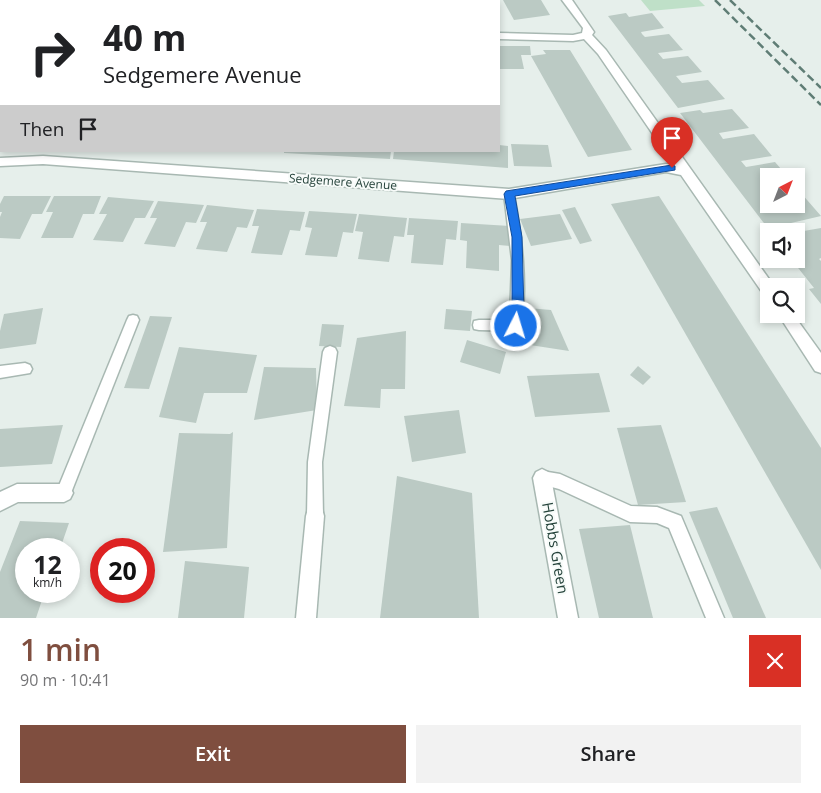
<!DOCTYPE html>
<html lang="en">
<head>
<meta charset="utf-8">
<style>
	:root { --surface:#fff; --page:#f2f2f2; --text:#202124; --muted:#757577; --accent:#7f4e3f }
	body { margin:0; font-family:"Open Sans",sans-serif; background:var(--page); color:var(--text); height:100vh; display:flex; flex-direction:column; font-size:19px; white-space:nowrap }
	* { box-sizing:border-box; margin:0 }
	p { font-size:16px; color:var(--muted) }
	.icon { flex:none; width:28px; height:28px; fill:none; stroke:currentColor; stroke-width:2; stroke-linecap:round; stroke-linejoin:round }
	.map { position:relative; height:618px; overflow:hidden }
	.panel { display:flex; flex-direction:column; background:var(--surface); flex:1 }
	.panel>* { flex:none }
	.banner { position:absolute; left:0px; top:0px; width:500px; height:152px; box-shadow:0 2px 8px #0003; background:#fff; color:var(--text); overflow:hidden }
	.needle { width:32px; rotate:42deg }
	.tools { position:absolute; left:760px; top:168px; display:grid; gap:10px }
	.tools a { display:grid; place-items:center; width:45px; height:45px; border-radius:0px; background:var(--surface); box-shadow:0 2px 8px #0003; font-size:25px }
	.speed { position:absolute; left:15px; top:538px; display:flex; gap:10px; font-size:25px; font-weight:700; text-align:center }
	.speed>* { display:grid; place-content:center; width:65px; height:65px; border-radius:50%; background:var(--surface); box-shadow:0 2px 8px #0003; line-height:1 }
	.speed small { font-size:12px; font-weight:400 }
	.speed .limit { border:8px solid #d22; background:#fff; color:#111 }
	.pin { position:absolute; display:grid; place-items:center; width:42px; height:42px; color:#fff; margin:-51px -21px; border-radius:50% 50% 50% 0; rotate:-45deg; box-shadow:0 0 5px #0007 }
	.pin .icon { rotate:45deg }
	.me { position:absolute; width:55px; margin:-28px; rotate:5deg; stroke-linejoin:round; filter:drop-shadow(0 0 4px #0008) }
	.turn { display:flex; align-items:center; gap:18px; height:105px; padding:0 20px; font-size:22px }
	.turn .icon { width:65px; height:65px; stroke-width:2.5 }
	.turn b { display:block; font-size:35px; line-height:42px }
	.then { display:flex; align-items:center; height:48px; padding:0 20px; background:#0003; gap:10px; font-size:19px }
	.round { display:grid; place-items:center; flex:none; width:52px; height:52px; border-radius:0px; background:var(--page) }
	.headline { display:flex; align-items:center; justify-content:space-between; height:85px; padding:0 20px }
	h1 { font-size:30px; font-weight:600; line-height:38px; color:var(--accent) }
	.action { display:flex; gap:10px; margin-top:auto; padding:10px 20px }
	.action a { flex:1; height:58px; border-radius:0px; background:var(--accent); color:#fff; font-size:20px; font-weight:600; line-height:58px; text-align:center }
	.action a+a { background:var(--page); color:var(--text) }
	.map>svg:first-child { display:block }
</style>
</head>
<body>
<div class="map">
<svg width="821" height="618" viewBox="0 0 821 618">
	<rect width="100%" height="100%" fill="#e6efeb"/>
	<polygon fill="#bfe0c8" points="641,0 699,0 705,6 650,11"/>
	<g fill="#bbcac4">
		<polygon points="503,0 541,0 550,15 514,20"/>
		<polygon points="626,13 629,17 652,13 664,28 641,32 642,34 645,37 669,34 683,50 658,53 663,59 688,56 702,72 676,76 682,83 708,80 725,99 678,108 608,16"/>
		<polygon points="499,46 530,46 531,55 521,55 524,69 499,69"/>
		<polygon points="543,50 570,50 632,150 588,157 531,56 546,54"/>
		<polygon points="732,109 749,128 719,133 723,139 754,134 772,156 741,161 746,167 775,162 787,176 769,176 769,190 765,191 769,196 769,204 796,204 796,194 801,193 821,216 791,223 798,232 821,228 821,258 819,259 821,261 821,304 809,289 814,288 791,259 796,259 796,231 770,231 680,113 700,110 703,113"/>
		<polygon points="511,144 548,145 552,167 514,166"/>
		<polygon points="499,145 508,146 508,168 393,159 394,151 499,151"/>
		<polygon points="284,151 391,151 390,159 284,153"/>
		<polygon points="4,196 51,196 42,214 32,214 20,239 0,238 0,217 2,212 0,212 0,204"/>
		<polygon points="54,196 101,196 94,214 83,214 73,238 41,238 53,212 46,212"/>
		<polygon points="659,196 821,448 821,570 611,204"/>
		<polygon points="108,197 154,201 145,218 135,218 123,242 93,240 107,214 99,214"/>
		<polygon points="158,201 204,205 196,223 186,222 175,247 144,244 157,218 150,218"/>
		<polygon points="207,205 254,210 247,228 237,227 227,252 196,249 207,222 200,222"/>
		<polygon points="575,207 592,241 580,244 562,210"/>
		<polygon points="257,209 305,212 300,231 290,230 282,255 251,253 259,226 252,226"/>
		<polygon points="309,211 357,214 353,233 343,232 337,257 305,255 312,228 305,227"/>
		<polygon points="359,214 407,218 404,237 394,236 389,262 358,259 363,232 355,231"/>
		<polygon points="560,214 572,239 531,246 520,219"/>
		<polygon points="409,218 458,221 456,240 446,239 443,265 411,263 414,235 407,235"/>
		<polygon points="461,223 511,226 510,246 499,245 499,271 466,268 467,241 460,240"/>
		<polygon points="43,308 36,344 0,349 0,331 4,314"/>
		<polygon points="528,308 551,310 569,351 530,345"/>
		<polygon points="446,309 472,311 470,331 444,329"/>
		<polygon points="150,316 172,317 149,389 124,388"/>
		<polygon points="322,324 344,325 341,347 319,346"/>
		<polygon points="406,331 405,389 381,389 380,408 344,406 357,338"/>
		<polygon points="467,340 506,352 500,374 460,362"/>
		<polygon points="179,347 257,355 247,393 204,393 196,423 159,417"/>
		<polygon points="638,366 651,377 643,385 630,375"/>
		<polygon points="264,367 316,368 317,410 254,420"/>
		<polygon points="599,373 610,412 535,417 527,376"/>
		<polygon points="459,410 466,453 412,462 404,416"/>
		<polygon points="63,425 52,464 0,467 0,429"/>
		<polygon points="661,425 686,502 638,505 617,428"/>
		<polygon points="233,432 227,548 163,552 179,433 230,434"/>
		<polygon points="397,476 472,493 479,618 380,618"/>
		<polygon points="717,507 766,618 733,618 689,512"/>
		<polygon points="20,521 69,523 60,549 26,549 26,591 45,591 36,618 0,618 0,572"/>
		<polygon points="630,525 653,618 599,618 579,529"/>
		<polygon points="185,561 249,567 244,618 178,618"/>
	</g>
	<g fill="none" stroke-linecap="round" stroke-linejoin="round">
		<defs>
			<g id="lane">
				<rect x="429" y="0" width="8" height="1"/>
				<path d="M 509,190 L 514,194 C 522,238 527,281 522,326 L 521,330 L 516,331 L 479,330 L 474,329 L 473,325 L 474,321 L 479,320 L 510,320 L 512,260 L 504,194 Z"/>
				<polygon points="133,315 137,316 139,320 69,498 64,501 59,498 56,493 127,320 129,316"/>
				<polygon points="330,346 335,348 337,352 322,462 323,516 320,521 315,524 310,521 307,516 308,462 323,352 325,348"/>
				<polygon points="25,363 30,365 32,369 30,373 0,378 0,366"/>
				<polygon points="542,471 560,474 631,506 657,507 681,516 724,618 706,618 669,528 657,523 630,522 559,489 537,483 535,478 537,473"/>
			</g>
			<g id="street">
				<polygon points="562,0 572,0 594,32 592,35 606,50 774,286 769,286 769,297 764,295 681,175 666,172 509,199 43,164 0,166 0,158 43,156 509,189 666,164 674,165 598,54 584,39 573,41 499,39 499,33 573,35 582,33 583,28"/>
				<rect x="0" y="21" width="1" height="6"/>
				<polygon points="778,314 793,314 821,353 821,373 815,371"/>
				<polygon points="542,469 548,472 551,478 578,618 558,618 533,478 536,472"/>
				<polygon points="17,484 64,484 70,487 73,493 70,499 64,502 18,502 0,511 0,492"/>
				<polygon points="315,507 322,509 324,516 316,618 296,618 306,516 308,509"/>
			</g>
		</defs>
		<use href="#lane" stroke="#a8b8b2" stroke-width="3"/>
		<use href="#street" stroke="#a8b8b2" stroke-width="3"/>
		<use href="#lane" fill="#fff" fill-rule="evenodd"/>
		<use href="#street" fill="#fff" fill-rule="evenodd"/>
		<g stroke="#5f7d75" stroke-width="2.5" stroke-dasharray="8 4" stroke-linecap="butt">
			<polyline points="715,0 821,105"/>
			<polyline points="730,0 821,88"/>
		</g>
	</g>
	<polygon fill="#1a73e8" stroke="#114b97" points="672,165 675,166 675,170 515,196 522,237 524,312 520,330 512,330 510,326 512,312 512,237 504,194 506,191"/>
	<g text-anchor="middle" stroke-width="4" stroke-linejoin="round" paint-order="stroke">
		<g font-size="12" fill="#24423a" stroke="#f7fbf9">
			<text transform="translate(343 182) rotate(4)" y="4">Sedgemere Avenue</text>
		</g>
		<g font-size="15" fill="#24423a" stroke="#f7fbf9">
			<text transform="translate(555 548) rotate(80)" y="5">Hobbs Green</text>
		</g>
	</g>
</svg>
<div class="tools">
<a><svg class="needle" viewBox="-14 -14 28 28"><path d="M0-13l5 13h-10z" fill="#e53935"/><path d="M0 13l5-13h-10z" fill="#757577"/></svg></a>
<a><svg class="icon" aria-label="sound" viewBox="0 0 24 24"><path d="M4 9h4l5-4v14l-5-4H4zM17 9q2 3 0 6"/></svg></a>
<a><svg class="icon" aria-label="search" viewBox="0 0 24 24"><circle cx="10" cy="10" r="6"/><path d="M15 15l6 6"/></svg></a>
</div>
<div class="speed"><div>12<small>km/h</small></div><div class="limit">20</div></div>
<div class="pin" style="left:672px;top:168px;background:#d93025"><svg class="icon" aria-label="arrive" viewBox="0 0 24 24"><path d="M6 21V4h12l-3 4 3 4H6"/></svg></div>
<svg class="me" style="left:516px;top:326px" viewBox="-20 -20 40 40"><circle r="17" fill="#1a73e8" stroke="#fff" stroke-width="3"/><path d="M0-11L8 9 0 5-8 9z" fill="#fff"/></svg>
<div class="banner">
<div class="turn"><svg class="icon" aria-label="right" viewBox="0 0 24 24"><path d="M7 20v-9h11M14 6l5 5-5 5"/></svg><div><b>40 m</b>Sedgemere Avenue</div></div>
<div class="then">Then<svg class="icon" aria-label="arrive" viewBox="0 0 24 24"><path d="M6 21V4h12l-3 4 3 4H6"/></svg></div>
</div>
</div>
<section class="panel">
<div class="headline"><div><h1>1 min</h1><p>90 m · 10:41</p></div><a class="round" style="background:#d93025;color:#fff"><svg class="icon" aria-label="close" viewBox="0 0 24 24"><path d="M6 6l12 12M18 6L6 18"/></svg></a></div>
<div class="action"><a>Exit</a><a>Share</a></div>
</section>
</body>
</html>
